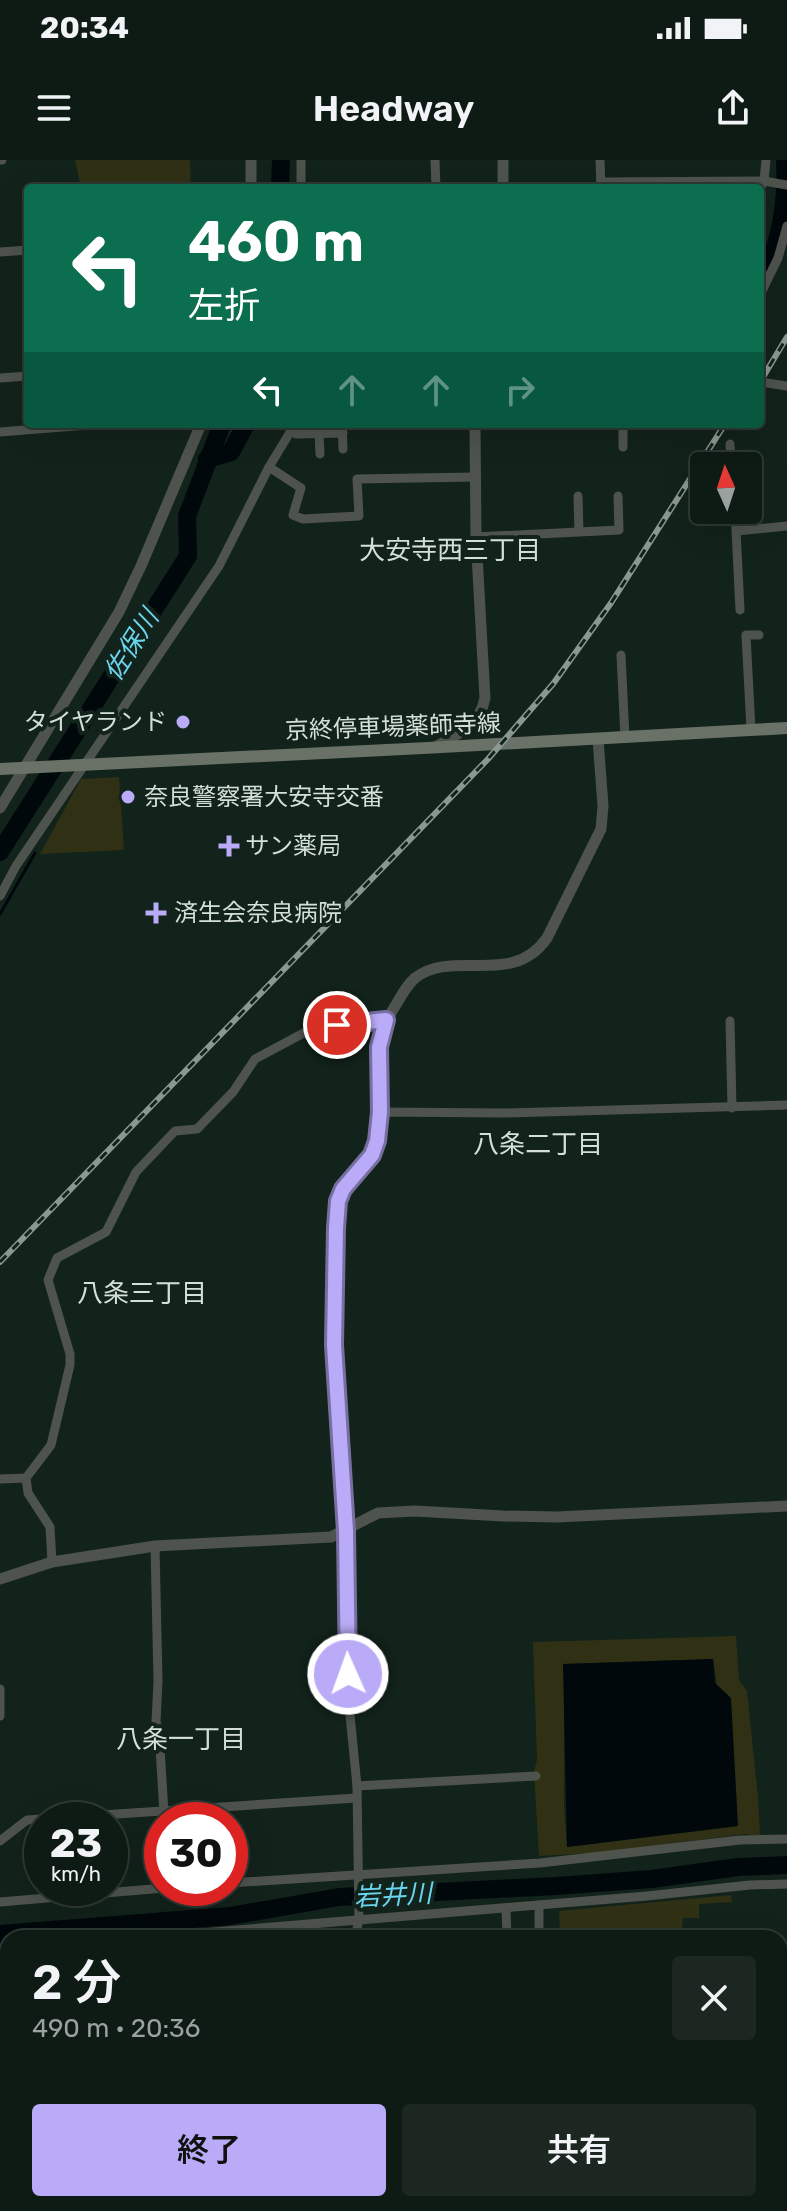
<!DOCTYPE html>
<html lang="ja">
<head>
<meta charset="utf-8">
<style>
	:root { --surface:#0e1a14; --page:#1c2722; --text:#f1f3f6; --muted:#9ba1a0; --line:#2e3834; --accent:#b9abf7 }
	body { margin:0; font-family:Rubik,"Noto Sans JP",sans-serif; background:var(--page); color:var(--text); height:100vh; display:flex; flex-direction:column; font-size:30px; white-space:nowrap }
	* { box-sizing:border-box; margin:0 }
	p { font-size:26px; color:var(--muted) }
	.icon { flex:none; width:44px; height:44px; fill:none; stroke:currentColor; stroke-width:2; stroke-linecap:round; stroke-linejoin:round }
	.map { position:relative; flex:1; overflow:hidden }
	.side { position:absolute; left:0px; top:1770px; width:788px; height:282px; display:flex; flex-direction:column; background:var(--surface); border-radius:24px 24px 0 0; box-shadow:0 8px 32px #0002,0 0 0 2px var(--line) }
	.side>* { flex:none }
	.banner { position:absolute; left:24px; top:24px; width:740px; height:244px; border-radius:8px; box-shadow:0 8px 32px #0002,0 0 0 2px var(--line); background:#0b6e4f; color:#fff; overflow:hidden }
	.needle { width:52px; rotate:357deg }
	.buttons { position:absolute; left:690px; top:292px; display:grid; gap:16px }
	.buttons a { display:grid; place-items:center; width:72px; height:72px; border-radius:8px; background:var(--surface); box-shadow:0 8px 32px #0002,0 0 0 2px var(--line); font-size:40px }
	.speed { position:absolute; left:24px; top:1642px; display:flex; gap:16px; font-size:40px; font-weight:700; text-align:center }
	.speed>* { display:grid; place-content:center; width:104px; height:104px; border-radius:50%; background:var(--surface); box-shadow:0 8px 32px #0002,0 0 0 2px var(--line); line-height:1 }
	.speed small { font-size:20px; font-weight:400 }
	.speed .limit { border:12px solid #d22; background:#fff; color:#111 }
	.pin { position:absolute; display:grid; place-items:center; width:68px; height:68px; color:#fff; margin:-34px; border:4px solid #fff; border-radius:50%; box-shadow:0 2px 8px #0007 }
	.me { position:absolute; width:88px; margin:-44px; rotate:358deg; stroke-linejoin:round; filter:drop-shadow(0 0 6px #0008) }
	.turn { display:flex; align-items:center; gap:28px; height:168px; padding:0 32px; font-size:36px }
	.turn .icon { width:104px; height:104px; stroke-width:2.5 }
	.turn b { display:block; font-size:56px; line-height:68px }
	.lanes { display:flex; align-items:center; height:76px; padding:0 32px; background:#0003; justify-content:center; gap:40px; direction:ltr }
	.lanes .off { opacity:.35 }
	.round { display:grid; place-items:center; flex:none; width:84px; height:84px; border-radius:8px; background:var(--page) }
	.head { display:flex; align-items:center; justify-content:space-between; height:136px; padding:0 32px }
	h1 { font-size:48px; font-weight:600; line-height:60px }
	.button { display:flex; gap:16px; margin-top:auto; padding:16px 32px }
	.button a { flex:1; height:92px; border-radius:8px; background:var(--accent); color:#111; font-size:32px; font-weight:600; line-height:92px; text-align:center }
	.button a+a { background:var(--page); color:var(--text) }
	.status { display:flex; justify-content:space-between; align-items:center; height:56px; padding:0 40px; background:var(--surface); direction:ltr }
	.status svg { height:22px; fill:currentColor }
	header { display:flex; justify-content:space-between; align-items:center; height:104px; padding:0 32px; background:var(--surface); font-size:36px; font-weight:600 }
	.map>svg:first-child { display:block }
</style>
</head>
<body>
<div class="status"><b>20:34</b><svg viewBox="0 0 49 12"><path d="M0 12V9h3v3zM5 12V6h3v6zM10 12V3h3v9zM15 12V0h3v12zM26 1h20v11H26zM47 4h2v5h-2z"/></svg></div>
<header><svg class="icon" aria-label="menu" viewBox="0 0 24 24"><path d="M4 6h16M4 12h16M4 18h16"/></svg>Headway<svg class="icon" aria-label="share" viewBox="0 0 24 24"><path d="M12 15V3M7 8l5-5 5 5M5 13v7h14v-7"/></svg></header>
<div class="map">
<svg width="787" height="2051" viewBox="0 0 787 2051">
	<rect width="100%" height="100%" fill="#12231b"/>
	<g fill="#2f3014" fill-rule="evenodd">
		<polygon points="75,0 190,0 191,28 81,28"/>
		<polygon points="119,617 124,690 40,694 81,619"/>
		<path d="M 736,1476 L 739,1520 L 747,1531 L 758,1637 L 760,1676 L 745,1674 L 595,1693 L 539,1696 L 534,1612 L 537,1600 L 533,1482 ZM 713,1499 L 738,1666 L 567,1687 L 564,1645 L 564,1504 Z"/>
		<polygon points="731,1735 732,1742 699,1744 699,1758 683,1758 681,1778 560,1778 559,1751"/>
		<polygon points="8,1795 8,1939 0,1937 0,1796"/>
	</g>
	<polygon fill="#00080c" points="713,1499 715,1523 731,1538 738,1666 567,1687 563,1504"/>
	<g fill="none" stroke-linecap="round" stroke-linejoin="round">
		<polyline stroke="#00080c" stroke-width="3" points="0,754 35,693"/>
		<g stroke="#00080c" stroke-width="18">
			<polyline points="280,28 281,0"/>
			<path d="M 760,120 C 782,83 787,42 785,0"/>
			<polyline points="207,299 231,292 246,264"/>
			<polyline points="0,692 188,396 187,356 222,264"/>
			<polyline points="0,1774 230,1756 339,1737 556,1726 652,1719 738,1707 787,1705"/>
		</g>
		<g stroke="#4f534d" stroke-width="9">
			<polyline points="0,0 2,0"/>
			<polyline points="435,0 436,28"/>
			<polyline points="600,0 601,28"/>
			<polyline points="601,22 764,21 787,25"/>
			<polyline points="301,28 301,0"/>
			<polyline points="760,29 764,21 766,0"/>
			<polyline points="0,92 28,90"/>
			<polyline points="760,135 778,98 787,66"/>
			<polyline points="0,218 28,216"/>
			<polyline points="760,222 787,226"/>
			<polyline points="342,264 343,289"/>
			<polyline points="623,264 623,287"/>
			<polyline points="291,270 296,274 343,273"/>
			<polyline points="0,272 100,264"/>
			<polyline points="319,273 320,294"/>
			<polyline points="730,284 731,306"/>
			<polyline points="269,307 301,328 293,355 303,359 359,356 357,319 476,317"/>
			<polyline points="578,336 579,372"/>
			<polyline points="735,350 740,450"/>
			<polyline points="737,371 787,366"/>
			<polyline points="476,377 619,370 618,336"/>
			<polyline points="621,495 625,578"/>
			<polyline points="751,570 746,475 759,475"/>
			<polyline points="0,736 16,706 219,406 269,307 295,264"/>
			<polyline points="730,861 732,948"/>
			<polyline points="0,1319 26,1318"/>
			<polyline points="155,1386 158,1521 156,1562 159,1572 164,1653"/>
			<polyline points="52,1402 50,1367 28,1333 26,1318 51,1285 70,1205 70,1194 48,1120 57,1098 106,1072 136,1012 175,971 197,969 233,932 255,899 313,868 386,860"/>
			<polyline points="0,1529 0,1556"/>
			<polyline points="357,1626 536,1616"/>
			<polyline points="0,1681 27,1660 356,1638"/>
			<polyline points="230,1723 540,1703 740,1680 787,1679"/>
			<polyline points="0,1742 164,1728"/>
			<polyline points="539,1745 539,1778"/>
			<polyline points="506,1748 507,1778"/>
			<polyline points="141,1778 647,1736 750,1725 787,1724"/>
			<polyline points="355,1778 359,1759 357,1626 349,1545 346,1371 334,1190 336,1068 338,1041 343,1029 372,995 380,968 380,952 504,953 787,945"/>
			<polyline points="0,1789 8,1788"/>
			<polyline points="0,1942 8,1943"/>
			<polyline points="381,2044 381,2051"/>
			<polyline points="536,2044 537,2051"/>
		</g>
		<g stroke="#4f534d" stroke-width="11">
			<polyline points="251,28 251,0"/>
			<polyline points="503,28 503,0"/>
			<path d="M 437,586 C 458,574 480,565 485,538 L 476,377 L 475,264"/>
			<polyline points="0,648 119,452 141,406 201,264"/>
			<path d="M 380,952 C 380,931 377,910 379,889 C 380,872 388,857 397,843 C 402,834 407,825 415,818 C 455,788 512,828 547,778 L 601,669 L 603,646 L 598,579"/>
			<polyline points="0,1419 52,1402 155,1386 331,1377 378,1353 415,1351 503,1356 557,1357 787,1346"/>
		</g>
		<path stroke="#6a7167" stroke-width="12" d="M 0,609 C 262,596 525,584 787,568"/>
		<defs>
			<g id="rail">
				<polyline points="760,222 787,177"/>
				<polyline points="0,1102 488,599 553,524 611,443 725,264"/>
			</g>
		</defs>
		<use href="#rail" stroke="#8b9891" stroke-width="6"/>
		<use href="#rail" stroke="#12231b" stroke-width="3" stroke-dasharray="9" stroke-linecap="butt"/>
	</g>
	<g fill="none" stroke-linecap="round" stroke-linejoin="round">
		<defs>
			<polyline id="route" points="337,865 386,860 379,887 380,952 377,981 372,995 343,1029 338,1041 336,1068 334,1185 346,1371 348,1514"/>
		</defs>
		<use href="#route" stroke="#786fa1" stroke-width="20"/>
		<use href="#route" stroke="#b9abf7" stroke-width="14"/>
	</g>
	<g fill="#b9abf7" stroke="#12231b" stroke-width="3">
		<circle cx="183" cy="562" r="8"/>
		<circle cx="128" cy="637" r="8"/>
		<path d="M225 674h8v8h8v8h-8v8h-8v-8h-8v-8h8z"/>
		<path d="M152 741h8v8h8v8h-8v8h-8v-8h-8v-8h8z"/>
	</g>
	<g text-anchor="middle" stroke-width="8" stroke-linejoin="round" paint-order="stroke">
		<g font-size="24" fill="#d4dfd9" stroke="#12231b" text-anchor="start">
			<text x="167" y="570" text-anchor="end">タイヤランド</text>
			<text x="144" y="645">奈良警察署大安寺交番</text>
			<text x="245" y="694">サン薬局</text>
			<text x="174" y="761">済生会奈良病院</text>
		</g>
		<g font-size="24" fill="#d4dfd9" stroke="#12231b">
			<text transform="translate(393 567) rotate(-2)" y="8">京終停車場薬師寺線</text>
		</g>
		<g font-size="26" fill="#d4dfd9" stroke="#12231b">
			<text x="450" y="399">大安寺西三丁目</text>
			<text x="538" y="993">八条二丁目</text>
			<text x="142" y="1142">八条三丁目</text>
			<text x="181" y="1588">八条一丁目</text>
		</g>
		<g font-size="26" font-style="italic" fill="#6ad5ee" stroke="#12231b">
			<text transform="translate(131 485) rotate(-58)" y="9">佐保川</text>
			<text transform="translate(393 1735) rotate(-3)" y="9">岩井川</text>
		</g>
	</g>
</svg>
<div class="buttons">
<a><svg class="needle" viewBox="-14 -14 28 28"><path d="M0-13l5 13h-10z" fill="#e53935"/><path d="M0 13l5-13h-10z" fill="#9ba1a0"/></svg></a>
</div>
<div class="speed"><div>23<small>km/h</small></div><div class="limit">30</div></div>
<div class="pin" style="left:337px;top:865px;background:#d93025"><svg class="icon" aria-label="arrive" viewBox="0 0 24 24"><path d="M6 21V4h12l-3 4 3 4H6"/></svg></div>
<svg class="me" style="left:348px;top:1514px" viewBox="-20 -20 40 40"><circle r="17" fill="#b9abf7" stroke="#fff" stroke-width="3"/><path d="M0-11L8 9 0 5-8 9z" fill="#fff"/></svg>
<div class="banner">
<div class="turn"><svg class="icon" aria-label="left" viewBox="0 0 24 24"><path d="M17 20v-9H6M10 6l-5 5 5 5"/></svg><div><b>460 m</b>左折</div></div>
<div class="lanes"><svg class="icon" aria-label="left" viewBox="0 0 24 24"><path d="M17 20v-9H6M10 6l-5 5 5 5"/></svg><svg class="icon off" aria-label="ahead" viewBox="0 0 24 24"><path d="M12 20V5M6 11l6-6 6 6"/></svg><svg class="icon off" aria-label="ahead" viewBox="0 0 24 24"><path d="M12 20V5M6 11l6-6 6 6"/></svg><svg class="icon off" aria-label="right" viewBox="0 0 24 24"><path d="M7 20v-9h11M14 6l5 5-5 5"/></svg></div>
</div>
<section class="side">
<div class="head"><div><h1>2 分</h1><p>490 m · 20:36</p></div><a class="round"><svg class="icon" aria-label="close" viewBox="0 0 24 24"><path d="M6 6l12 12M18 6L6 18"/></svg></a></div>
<div class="button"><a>終了</a><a>共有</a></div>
</section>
</div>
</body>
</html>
